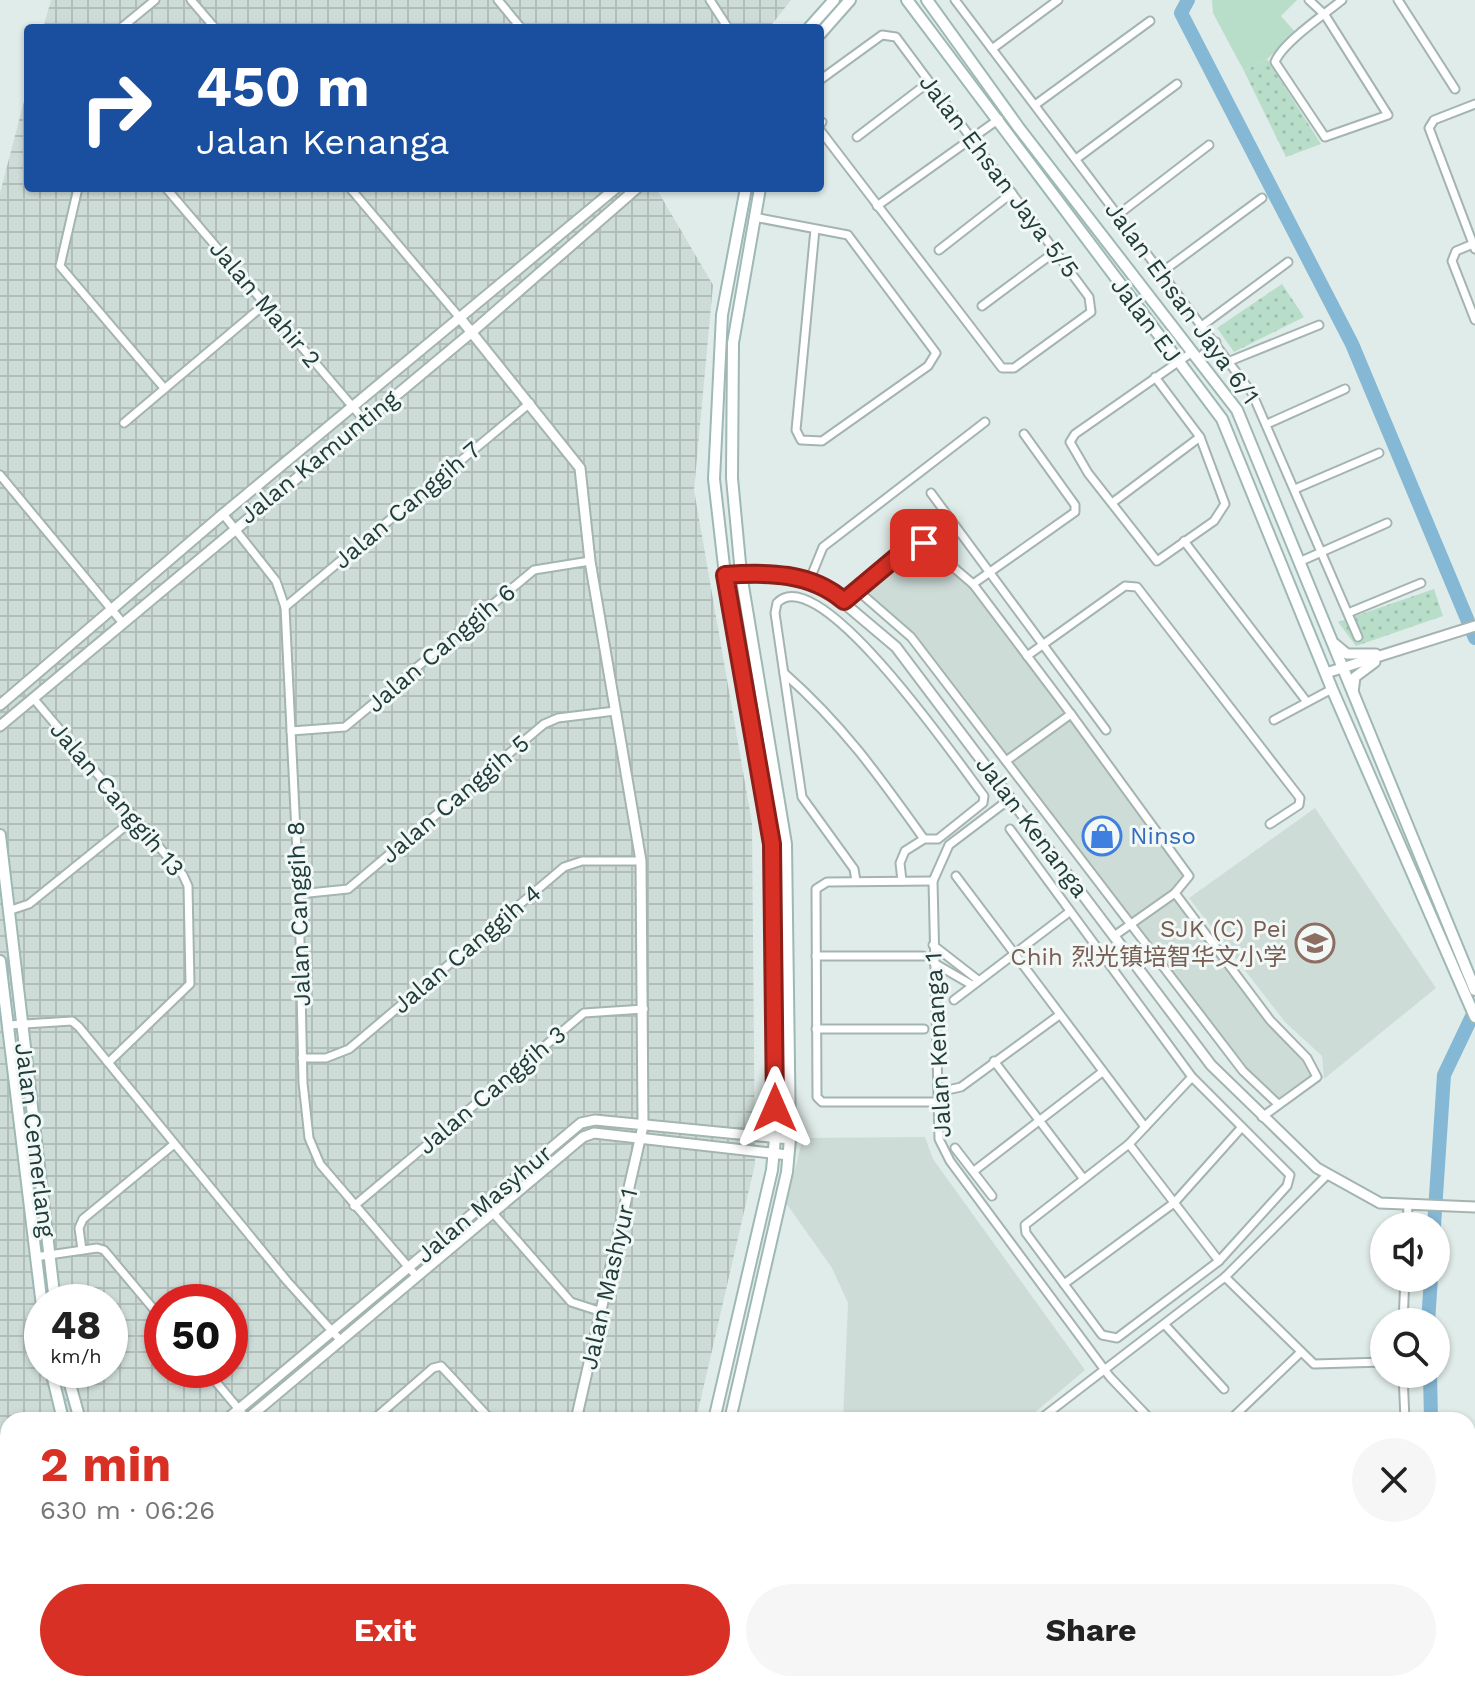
<!DOCTYPE html>
<html lang="en">
<head>
<meta charset="utf-8">
<style>
	:root { --surface:#fff; --page:#f6f6f6; --text:#222; --muted:#767676; --accent:#d93025 }
	body { margin:0; font-family:"Work Sans","Noto Sans SC",sans-serif; background:var(--page); color:var(--text); height:100vh; display:flex; flex-direction:column; font-size:30px; white-space:nowrap }
	* { box-sizing:border-box; margin:0 }
	p { font-size:26px; color:var(--muted) }
	.icon { flex:none; width:44px; height:44px; fill:none; stroke:currentColor; stroke-width:2; stroke-linecap:round; stroke-linejoin:round }
	.map { position:relative; flex:1; overflow:hidden }
	.side { position:absolute; left:0px; top:1412px; width:1476px; height:280px; display:flex; flex-direction:column; background:var(--surface); border-radius:24px 24px 0 0; box-shadow:0 2px 6px #0004 }
	.side>* { flex:none }
	.top-card { position:absolute; left:24px; top:24px; width:800px; height:168px; border-radius:8px; box-shadow:0 2px 6px #0004; background:#1a4fa0; color:#fff; overflow:hidden }
	.controls { position:absolute; left:1370px; top:1212px; display:grid; gap:16px }
	.controls a { display:grid; place-items:center; width:80px; height:80px; border-radius:50%; background:var(--surface); box-shadow:0 2px 6px #0004; font-size:40px }
	.speed { position:absolute; left:24px; top:1284px; display:flex; gap:16px; font-size:40px; font-weight:700; text-align:center }
	.speed>* { display:grid; place-content:center; width:104px; height:104px; border-radius:50%; background:var(--surface); box-shadow:0 2px 6px #0004; line-height:1 }
	.speed small { font-size:20px; font-weight:400 }
	.speed .limit { border:12px solid #d22; background:#fff; color:#111 }
	.pin { position:absolute; display:grid; place-items:center; width:68px; height:68px; color:#fff; margin:-34px; border-radius:16px; box-shadow:0 4px 12px #0006 }
	.me { position:absolute; width:88px; margin:-44px; rotate:0deg; stroke-linejoin:round; filter:drop-shadow(0 0 6px #0008) }
	.turn { display:flex; align-items:center; gap:28px; height:168px; padding:0 40px; font-size:36px }
	.turn .icon { width:104px; height:104px; stroke-width:2.5 }
	.turn b { display:block; font-size:56px; line-height:68px }
	.round { display:grid; place-items:center; flex:none; width:84px; height:84px; border-radius:42px; background:var(--page) }
	.overview { display:flex; align-items:center; justify-content:space-between; height:136px; padding:0 40px }
	h1 { font-size:48px; font-weight:700; line-height:60px; color:var(--accent) }
	.action { display:flex; gap:16px; margin-top:auto; padding:16px 40px }
	.action a { flex:1; height:92px; border-radius:48px; background:var(--accent); color:#fff; font-size:32px; font-weight:700; line-height:92px; text-align:center }
	.action a+a { background:var(--page); color:var(--text) }
	.map>svg:first-child { display:block }
</style>
</head>
<body>
<div class="map">
<svg width="1475" height="1692" viewBox="0 0 1475 1692">
	<defs>
		<pattern id="industrial-grid" width="8" height="8" patternUnits="userSpaceOnUse" patternTransform="scale(2)"><rect width="8" height="8" fill="#cedcd8"/><path d="M0 4h8M4 0v8" fill="none" stroke="#b1beba"/></pattern>
		<pattern id="park-dots" width="8" height="8" patternUnits="userSpaceOnUse" patternTransform="scale(2)"><rect width="8" height="8" fill="#b8deca"/><path d="M2 2h.1M6 6h.1" fill="none" stroke="#9ebfae" stroke-width="1.8" stroke-linecap="round"/></pattern>
	</defs>
	<rect width="100%" height="100%" fill="#e0ece9"/>
	<g fill="#cedcd8">
		<polygon points="915,546 923,546 972,587 1184,873 1185,877 1171,892 1304,1060 1313,1076 1279,1100 1245,1069 912,634 862,590"/>
		<polygon points="1315,808 1436,988 1324,1079 1322,1056 1285,1022 1189,898"/>
		<polygon points="925,1137 933,1159 1085,1370 1026,1420 843,1420 848,1303 832,1268 786,1203 803,1138"/>
		<polygon points="1475,1584 1475,1692 1461,1692 1461,1684 1468,1684 1468,1588"/>
	</g>
	<g fill="url(#industrial-grid)" fill-rule="evenodd">
		<polygon points="51,0 791,0 769,28 43,28"/>
		<path d="M 28,86 L 28,188 L 656,188 L 713,285 L 694,490 L 752,823 L 755,1164 L 696,1420 L 8,1420 L 8,1505 L 0,1483 L 0,193 ZM 42,1302 L 110,1302 L 110,1370 L 42,1370 ZM 162,1302 L 230,1302 L 230,1370 L 162,1370 Z"/>
		<polygon points="73,1684 631,1684 627,1692 76,1692"/>
	</g>
	<g fill="url(#park-dots)">
		<polygon points="1267,59 1321,144 1286,157 1244,71"/>
		<polygon points="1282,284 1304,317 1234,352 1217,328"/>
		<polygon points="1434,589 1443,616 1356,646 1338,622"/>
		<polygon points="1315,1684 1423,1684 1423,1692 1323,1692"/>
	</g>
	<polygon fill="#b8deca" points="1212,0 1297,0 1281,16 1296,33 1267,59 1244,71 1213,13"/>
	<g fill="none" stroke-linecap="round" stroke-linejoin="round">
		<g stroke="#85b8d4" stroke-width="14">
			<polyline points="1188,0 1181,13 1352,344 1475,638"/>
			<polyline points="1434,1226 1444,1075 1475,1010"/>
			<polyline points="1428,1322 1431,1278"/>
			<polyline points="1430,1374 1431,1420"/>
			<polyline points="1440,1684 1441,1692"/>
		</g>
		<defs>
			<g id="minor">
				<polyline points="191,0 215,28"/>
				<polyline points="498,0 521,28"/>
				<polyline points="710,0 728,28"/>
				<polyline points="955,0 1252,393 1358,637"/>
				<path d="M 1309,0 L 1325,15 L 1388,115 L 1325,137 L 1275,62 C 1282,43 1325,14 1342,0"/>
				<polyline points="1398,0 1455,89"/>
				<polyline points="121,28 155,0"/>
				<polyline points="992,49 1058,0"/>
				<polyline points="820,80 882,35 896,37 1089,297 1091,312 1014,368 1002,368 820,130"/>
				<polyline points="1475,104 1434,120 1429,128 1475,249"/>
				<polyline points="1035,105 1150,21"/>
				<polyline points="820,125 822,122"/>
				<polyline points="857,137 929,82"/>
				<polyline points="1076,159 1177,84"/>
				<polyline points="78,188 60,266 164,388"/>
				<polyline points="166,188 364,420"/>
				<polyline points="350,188 460,318"/>
				<polyline points="877,206 999,119"/>
				<polyline points="1119,214 1209,145"/>
				<polyline points="754,217 848,235 936,353 928,366 822,441 801,440 796,430 815,229"/>
				<polyline points="1473,244 1456,251 1452,261 1475,320"/>
				<polyline points="939,250 1012,193"/>
				<polyline points="1162,272 1262,198"/>
				<polyline points="982,306 1056,251"/>
				<polyline points="1203,325 1288,262"/>
				<polyline points="1197,360 1216,342"/>
				<polyline points="1230,361 1319,325"/>
				<polyline points="1155,377 1200,437 1225,504 1214,521 1157,561 1088,473 1070,442 1075,434 1191,353"/>
				<polyline points="124,423 265,304"/>
				<polyline points="1267,424 1345,389"/>
				<polyline points="0,475 122,622"/>
				<polyline points="1295,489 1379,453"/>
				<polyline points="931,493 1106,730"/>
				<polyline points="1112,503 1200,437"/>
				<polyline points="223,514 276,581 285,607 299,894 303,1083 309,1138 320,1164 417,1277"/>
				<polyline points="1184,541 1307,702"/>
				<polyline points="1299,562 1387,523"/>
				<polyline points="810,579 823,547 985,422"/>
				<polyline points="973,584 1075,512 1075,505 1024,434"/>
				<polyline points="857,590 911,637 1243,1071 1278,1104"/>
				<polyline points="844,601 918,542 926,544 973,584 1071,714 1006,761"/>
				<polyline points="285,607 530,403"/>
				<polyline points="1348,613 1421,583"/>
				<polyline points="1027,656 1125,586 1137,587 1300,798 1299,805 1270,824"/>
				<path d="M 784,673 C 843,725 879,776 924,839"/>
				<polyline points="33,698 183,875 188,886 190,984 109,1062"/>
				<polyline points="1071,714 1189,876 1175,893 1114,936"/>
				<polyline points="1274,720 1332,689"/>
				<polyline points="291,731 345,727 534,570 590,561"/>
				<polyline points="1011,798 949,845 933,881 939,1139 950,1161 1110,1377 1151,1420"/>
				<polyline points="1010,829 1192,1077 1290,1175 1287,1186 1219,1261 1117,1338 1102,1335 1026,1233 1025,1225 1129,1144 1192,1077"/>
				<polyline points="956,876 1145,1127"/>
				<path d="M 856,881 L 854,869 L 802,797 L 775,613 L 777,603 C 819,558 960,765 984,796 L 983,803 L 938,839 L 924,839 L 905,851 L 900,863 L 902,881"/>
				<polyline points="933,881 827,882 816,889 817,1097 822,1102 936,1102"/>
				<polyline points="1175,893 1270,1020 1307,1058 1317,1077 1262,1117"/>
				<polyline points="299,894 348,889 544,724 558,718 615,711"/>
				<polyline points="8,911 29,904 133,820"/>
				<polyline points="933,945 978,980"/>
				<polyline points="816,956 923,956"/>
				<polyline points="934,963 972,985"/>
				<polyline points="954,1000 1068,913"/>
				<polyline points="9,1025 72,1021 79,1027 287,1281 341,1341"/>
				<polyline points="816,1029 924,1029"/>
				<polyline points="302,1058 326,1058 349,1049 564,867 582,861 641,861"/>
				<polyline points="994,1061 1083,1178"/>
				<polyline points="952,1089 961,1087 1058,1016"/>
				<polyline points="1129,1144 1219,1261"/>
				<polyline points="955,1148 992,1196"/>
				<polyline points="974,1171 1101,1073"/>
				<polyline points="354,1206 584,1013 644,1009"/>
				<polyline points="494,1214 571,1302 602,1312"/>
				<polyline points="1407,1226 1408,1205"/>
				<polyline points="82,1250 79,1228 83,1219 173,1145"/>
				<polyline points="35,1257 97,1248 104,1250 162,1319"/>
				<polyline points="1225,1277 1314,1364 1384,1362"/>
				<polyline points="1064,1284 1174,1203 1242,1127"/>
				<polyline points="1403,1322 1405,1278"/>
				<polyline points="1165,1325 1224,1389"/>
				<polyline points="206,1370 247,1419"/>
				<polyline points="1403,1374 1405,1420"/>
				<polyline points="373,1420 433,1368 441,1366 491,1420"/>
				<polyline points="1039,1420 1225,1277 1326,1176"/>
				<polyline points="1230,1420 1301,1352"/>
				<polyline points="379,1684 387,1692"/>
				<polyline points="820,1684 828,1692"/>
				<polyline points="921,1684 928,1692"/>
				<polyline points="1078,1684 1086,1692"/>
				<polyline points="198,1692 217,1688 223,1692"/>
				<polyline points="718,1692 719,1684"/>
				<polyline points="948,1692 956,1684"/>
				<polyline points="1036,1692 1045,1684"/>
				<polyline points="1117,1692 1125,1684"/>
				<polyline points="1198,1692 1206,1684"/>
				<polyline points="1296,1692 1304,1684"/>
			</g>
			<g id="tertiary">
				<polyline points="460,318 580,468 590,561 641,861 643,1126 576,1420"/>
				<polyline points="725,575 791,576 819,582 896,647 1211,1065 1317,1168 1380,1203 1475,1207"/>
				<polyline points="1335,644 1347,654 1376,654"/>
				<polyline points="1326,673 1475,626"/>
				<polyline points="1353,693 1355,677 1375,662"/>
				<polyline points="0,705 223,514 616,188"/>
				<polyline points="0,726 472,332 637,188"/>
				<polyline points="226,1420 581,1123 595,1120 790,1139"/>
				<polyline points="246,1420 583,1137 594,1133 788,1155"/>
				<polyline points="0,1495 8,1492"/>
				<polyline points="0,1510 8,1507"/>
				<polyline points="888,1684 896,1692"/>
				<polyline points="496,1692 500,1684"/>
			</g>
			<g id="secondary">
				<polyline points="907,0 1222,419 1332,689 1475,1017"/>
				<polyline points="927,0 1019,128 1237,410 1475,990"/>
				<polyline points="809,28 834,0"/>
				<polyline points="820,34 850,0"/>
				<polyline points="0,835 55,1302"/>
				<polyline points="0,961 42,1306"/>
				<polyline points="51,1370 63,1420"/>
				<polyline points="66,1370 80,1420"/>
				<polyline points="714,1420 772,1170 775,1138 772,844 725,575 714,479 722,315 746,188"/>
				<polyline points="730,1420 787,1172 790,1139 786,844 741,574 732,478 733,343 760,188"/>
				<polyline points="150,1684 152,1692"/>
				<polyline points="162,1684 165,1692"/>
				<polyline points="644,1692 647,1684"/>
				<polyline points="659,1692 663,1684"/>
			</g>
		</defs>
		<use href="#minor" stroke="#a3b4b1" stroke-width="11"/>
		<use href="#tertiary" stroke="#a3b4b1" stroke-width="13"/>
		<use href="#secondary" stroke="#9eb8b4" stroke-width="14"/>
		<use href="#minor" stroke="#fff" stroke-width="7"/>
		<use href="#tertiary" stroke="#fff" stroke-width="9"/>
		<use href="#secondary" stroke="#fff" stroke-width="10"/>
	</g>
	<g fill="none" stroke-linecap="round" stroke-linejoin="round">
		<defs>
			<path id="route" d="M 775,1108 L 772,844 L 725,575 C 767,572 811,572 844,601 L 912,544 L 924,543"/>
		</defs>
		<use href="#route" stroke="#8d1f18" stroke-width="20"/>
		<use href="#route" stroke="#d93025" stroke-width="14"/>
	</g>
	<defs>
		<symbol id="shop-ring" viewBox="-11 -11 22 22"><circle r="9.5" fill="#f1f8f6" stroke="#3f7fe0" stroke-width="1.5"/><path d="M-5-2.5h2.3a2.7 3.5 0 0 1 5.4 0H5L5.5 6h-11ZM-1.5-2.5h3a1.5 2.3 0 0 0-3 0Z" fill="#3f7fe0"/></symbol>
		<symbol id="school-ring" viewBox="-11 -11 22 22"><circle r="9.5" fill="#f1f8f6" stroke="#8d6e63" stroke-width="1.5"/><path d="M0-5L7-2L0 1L-7-2ZM-4 1L0 2.5L4 1V4Q0 6-4 4Z" fill="#8d6e63"/></symbol>
	</defs>
	<g fill-rule="evenodd">
		<use href="#shop-ring" x="1080" y="814" width="44" height="44"/>
		<use href="#school-ring" x="1293" y="921" width="44" height="44"/>
	</g>
	<g text-anchor="middle" stroke-width="6" stroke-linejoin="round" paint-order="stroke">
		<g font-size="24" fill="#203d3b" stroke="#f1f8f6">
			<text transform="translate(999 176) rotate(53)" y="8">Jalan Ehsan Jaya 5/5</text>
			<text transform="translate(1182 303) rotate(54)" y="8">Jalan Ehsan Jaya 6/1</text>
			<text transform="translate(265 304) rotate(50)" y="8">Jalan Mahir 2</text>
			<text transform="translate(1146 320) rotate(53)" y="8">Jalan EJ</text>
			<text transform="translate(319 457) rotate(-39)" y="8">Jalan Kamunting</text>
			<text transform="translate(407 505) rotate(-40)" y="8">Jalan Canggih 7</text>
			<text transform="translate(441 648) rotate(-40)" y="8">Jalan Canggih 6</text>
			<text transform="translate(117 799) rotate(50)" y="8">Jalan Canggih 13</text>
			<text transform="translate(455 799) rotate(-40)" y="8">Jalan Canggih 5</text>
			<text transform="translate(1032 827) rotate(53)" y="8">Jalan Kenanga</text>
			<text transform="translate(299 914) rotate(-92)" y="8">Jalan Canggih 8</text>
			<text transform="translate(467 949) rotate(-40)" y="8">Jalan Canggih 4</text>
			<text transform="translate(938 1045) rotate(-93)" y="8">Jalan Kenanga 1</text>
			<text transform="translate(492 1090) rotate(-40)" y="8">Jalan Canggih 3</text>
			<text transform="translate(35 1140) rotate(83)" y="8">Jalan Cemerlang</text>
			<text transform="translate(484 1204) rotate(-40)" y="8">Jalan Masyhur</text>
			<text transform="translate(609 1279) rotate(-77)" y="8">Jalan Mashyur 1</text>
		</g>
		<g font-size="24" fill="#366cbe" stroke="#f1f8f6" text-anchor="start">
			<text x="1130" y="844">Ninso</text>
		</g>
		<g font-size="24" fill="#785e54" stroke="#f1f8f6" text-anchor="end">
			<text x="1287" y="937">SJK (C) Pei<tspan x="1287" dy="28">Chih 烈光镇培智华文小学</tspan></text>
		</g>
	</g>
</svg>
<div class="controls">
<a><svg class="icon" aria-label="sound" viewBox="0 0 24 24"><path d="M4 9h4l5-4v14l-5-4H4zM17 9q2 3 0 6"/></svg></a>
<a><svg class="icon" aria-label="search" viewBox="0 0 24 24"><circle cx="10" cy="10" r="6"/><path d="M15 15l6 6"/></svg></a>
</div>
<div class="speed"><div>48<small>km/h</small></div><div class="limit">50</div></div>
<div class="pin" style="left:924px;top:543px;background:#d93025"><svg class="icon" aria-label="arrive" viewBox="0 0 24 24"><path d="M6 21V4h12l-3 4 3 4H6"/></svg></div>
<svg class="me" style="left:775px;top:1108px" viewBox="-20 -20 40 40"><path d="M0-17L14 15 0 8-14 15z" fill="#d93025" stroke="#fff" stroke-width="4"/></svg>
<div class="top-card">
<div class="turn"><svg class="icon" aria-label="right" viewBox="0 0 24 24"><path d="M7 20v-9h11M14 6l5 5-5 5"/></svg><div><b>450 m</b>Jalan Kenanga</div></div>
</div>
<section class="side">
<div class="overview"><div><h1>2 min</h1><p>630 m · 06:26</p></div><a class="round"><svg class="icon" aria-label="close" viewBox="0 0 24 24"><path d="M6 6l12 12M18 6L6 18"/></svg></a></div>
<div class="action"><a>Exit</a><a>Share</a></div>
</section>
</div>
</body>
</html>
